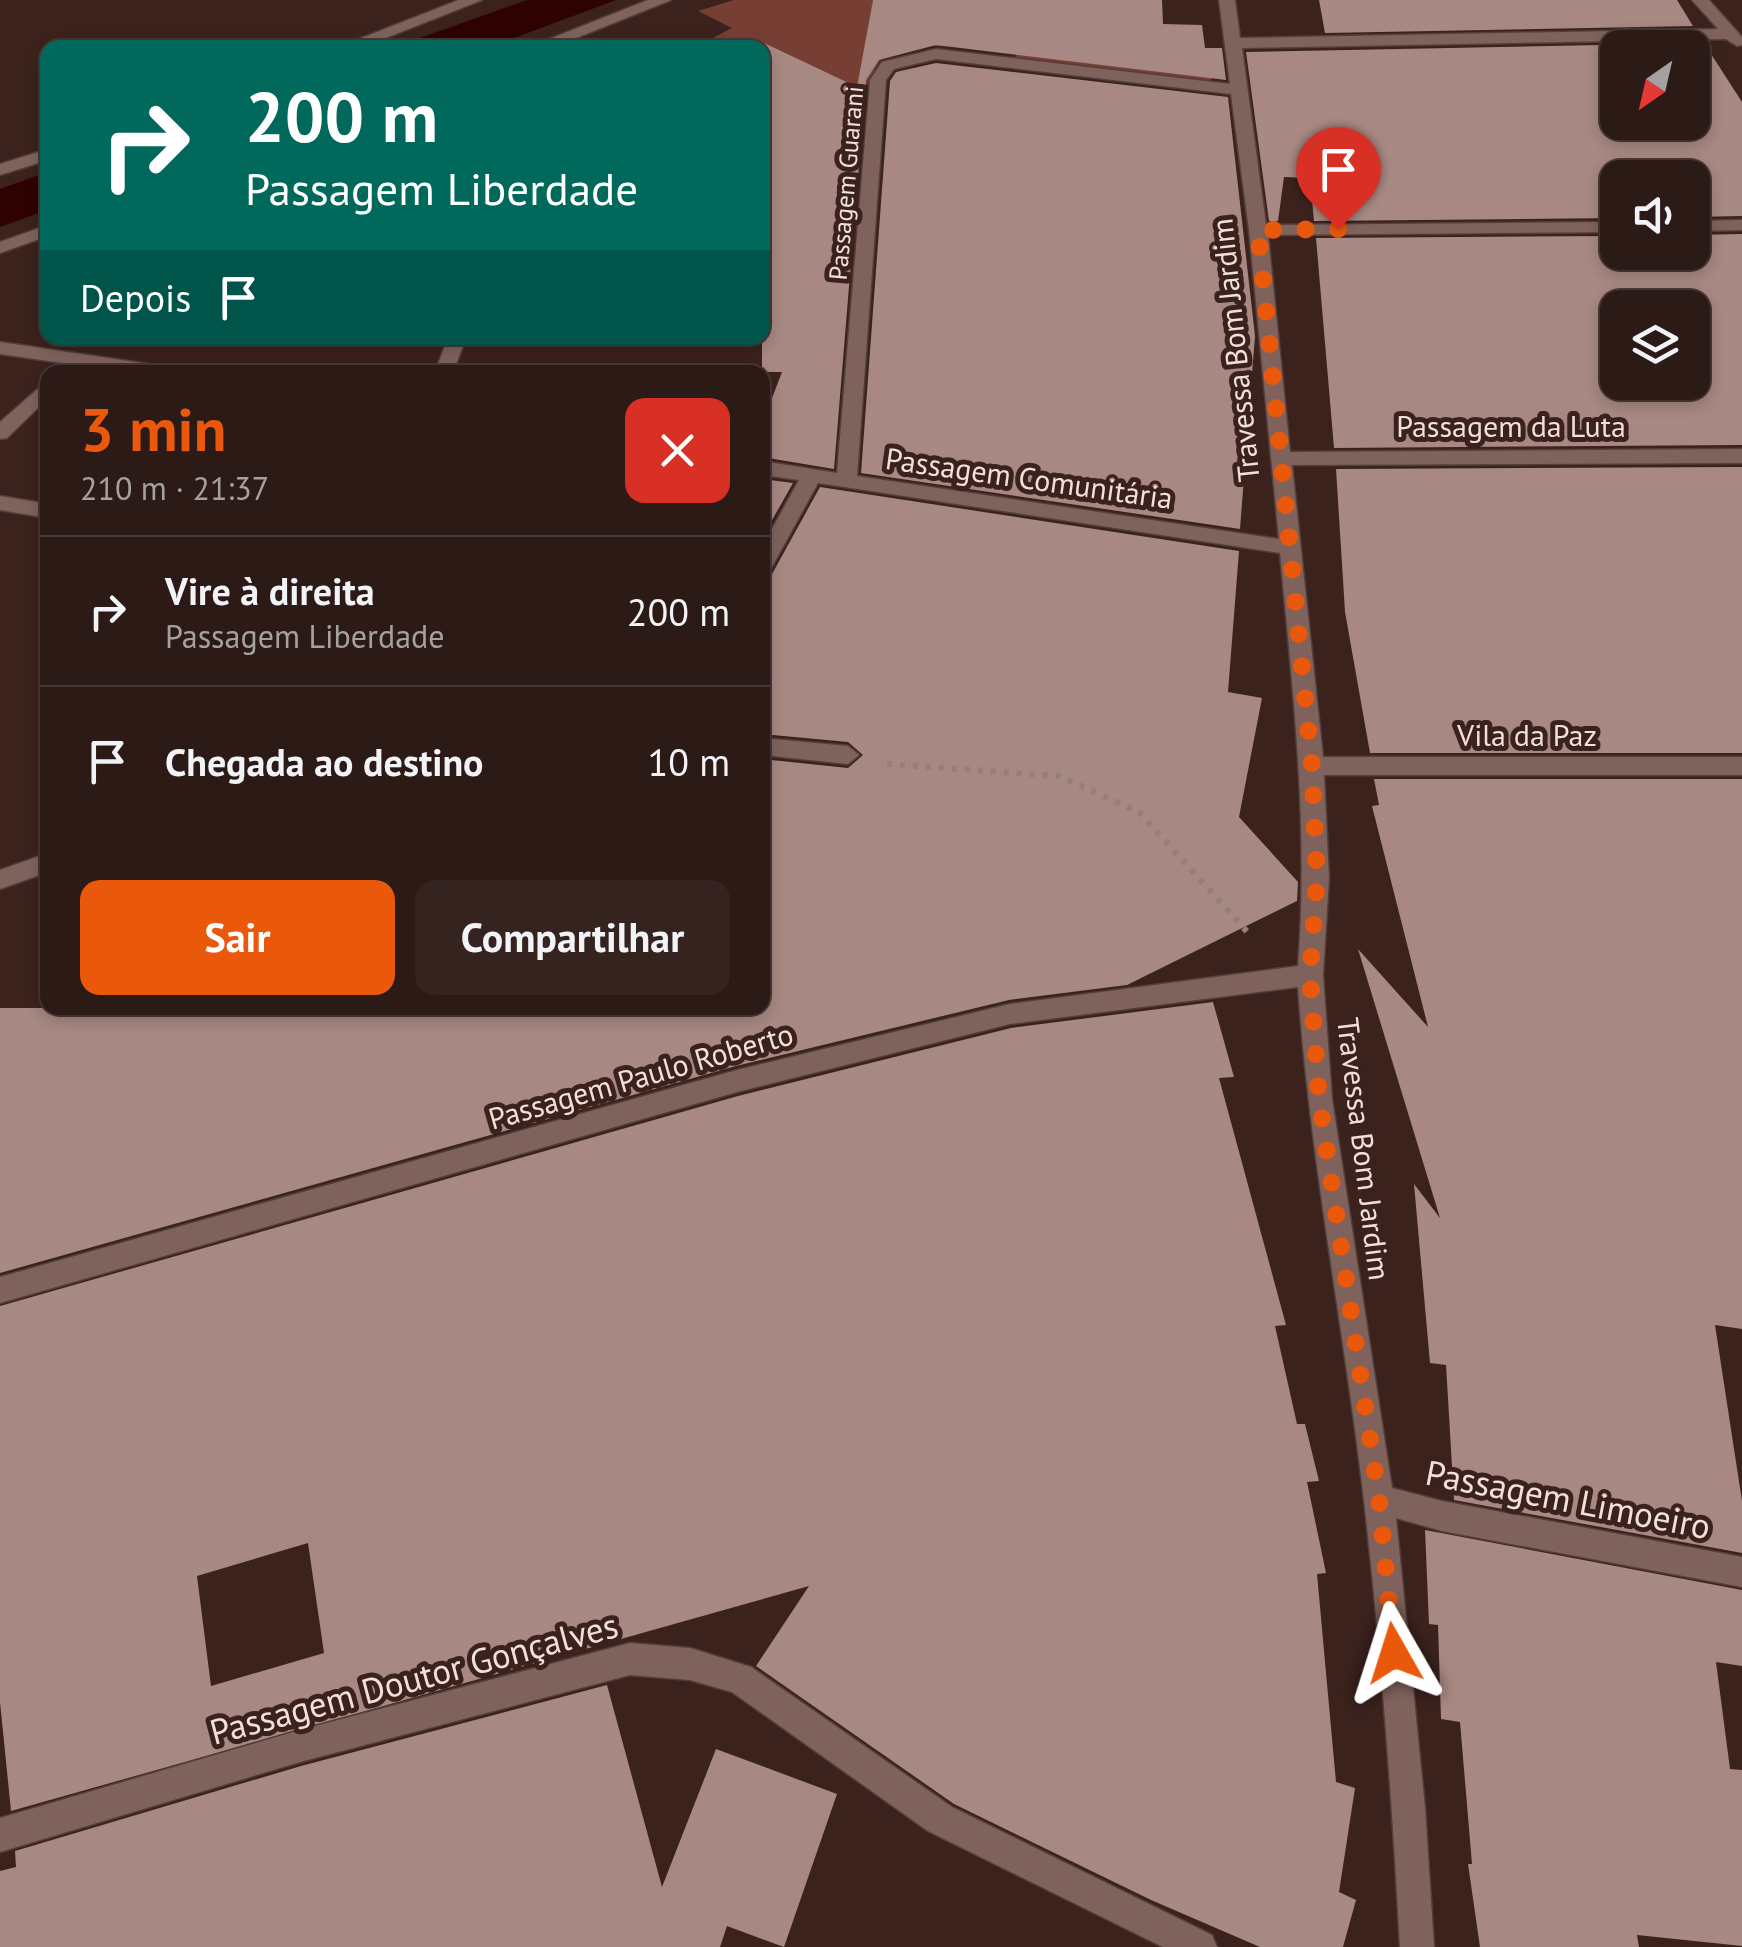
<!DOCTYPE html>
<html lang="pt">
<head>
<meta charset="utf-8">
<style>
	:root { --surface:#2c1a16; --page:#34231f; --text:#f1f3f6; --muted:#a6a1a1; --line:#483835; --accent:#ea580c }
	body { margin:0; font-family:"PT Sans",sans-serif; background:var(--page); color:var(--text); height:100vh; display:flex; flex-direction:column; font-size:38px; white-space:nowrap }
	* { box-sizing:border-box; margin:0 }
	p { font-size:32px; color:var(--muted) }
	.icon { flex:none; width:55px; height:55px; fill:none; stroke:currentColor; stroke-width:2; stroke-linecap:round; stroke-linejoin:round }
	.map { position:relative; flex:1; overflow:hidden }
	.panel { position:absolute; left:40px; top:365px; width:730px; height:650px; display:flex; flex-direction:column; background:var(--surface); border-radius:20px; box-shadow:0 5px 15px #0003,0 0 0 2px var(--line) }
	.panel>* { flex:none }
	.hud { position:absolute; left:40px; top:40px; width:730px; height:305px; border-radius:20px; box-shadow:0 5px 15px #0003,0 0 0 2px var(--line); background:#00695c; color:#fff; overflow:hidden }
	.needle { width:65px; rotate:214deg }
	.tools { position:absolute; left:1600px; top:30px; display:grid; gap:20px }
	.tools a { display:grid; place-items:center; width:110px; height:110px; border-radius:20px; background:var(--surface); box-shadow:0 5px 15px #0003,0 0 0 2px var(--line); font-size:50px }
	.pin { position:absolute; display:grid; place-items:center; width:85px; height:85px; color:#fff; margin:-102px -42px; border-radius:50% 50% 50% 0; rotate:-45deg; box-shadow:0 0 10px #0007 }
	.pin .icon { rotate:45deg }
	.me { position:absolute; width:110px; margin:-55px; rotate:354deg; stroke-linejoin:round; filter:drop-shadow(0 0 8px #0008) }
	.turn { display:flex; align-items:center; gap:35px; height:210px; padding:0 40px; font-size:45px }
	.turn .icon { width:130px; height:130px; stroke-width:2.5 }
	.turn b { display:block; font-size:70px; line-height:85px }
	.then { display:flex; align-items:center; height:95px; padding:0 40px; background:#0003; gap:20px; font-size:38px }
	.round { display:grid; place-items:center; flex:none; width:105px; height:105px; border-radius:20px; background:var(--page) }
	.head { display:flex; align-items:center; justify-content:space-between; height:170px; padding:0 40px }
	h1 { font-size:60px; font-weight:800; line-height:75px; color:var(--accent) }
	.cta { display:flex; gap:20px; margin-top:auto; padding:20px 40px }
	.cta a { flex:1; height:115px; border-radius:20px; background:var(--accent); color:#fff; font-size:40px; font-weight:800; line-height:115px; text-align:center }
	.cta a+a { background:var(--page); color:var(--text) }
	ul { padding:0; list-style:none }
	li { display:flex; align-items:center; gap:30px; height:150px; padding:0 40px; border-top:2px solid var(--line) }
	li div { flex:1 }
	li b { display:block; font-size:38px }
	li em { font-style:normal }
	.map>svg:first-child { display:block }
</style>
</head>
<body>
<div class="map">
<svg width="1742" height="1947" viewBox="0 0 1742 1947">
	<rect width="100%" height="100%" fill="#3b221d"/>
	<polygon fill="#773f34" points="734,0 873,0 869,25 1214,77 1207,83 1015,61 1016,50 915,45 883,55 866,86 763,76 762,48 729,47 711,39 732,28 698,11"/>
	<g fill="#2e0200">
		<polygon points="527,0 616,0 490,47 395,47"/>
		<polygon points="47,172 47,210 0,227 0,189"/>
	</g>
	<g fill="#a78882" fill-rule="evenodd">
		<polygon points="873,0 1162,0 1163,24 1202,25 1205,48 1222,48 1226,80 936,45 879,60 866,80 834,469 762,457 762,424 782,372 762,372 762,42 857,87"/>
		<polygon points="1319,0 1677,0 1693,26 1325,33"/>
		<path d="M 1704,43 L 1742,102 L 1742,216 L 1692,217 L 1692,178 L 1618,178 L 1618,218 L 1314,221 L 1310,178 L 1284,177 L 1278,221 L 1269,221 L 1246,52 ZM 1618,48 L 1692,48 L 1692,122 L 1618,122 Z"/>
		<polygon points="936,63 1228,97 1255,336 1240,529 861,473 890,81 896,72"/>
		<path d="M 1742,234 L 1742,445 L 1334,448 L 1316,238 L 1618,236 L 1618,252 L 1692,252 L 1692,235 ZM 1618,308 L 1692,308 L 1692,382 L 1618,382 Z"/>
		<polygon points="1742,467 1742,753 1370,753 1345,612 1336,469"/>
		<polygon points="762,479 793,483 762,538"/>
		<polygon points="820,487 1239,551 1228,692 1262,698 1239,817 1298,882 1297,901 1127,985 1009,1000 736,1066 0,1273 0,1008 762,1008 762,759 848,768 863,755 848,742 762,734 762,578 772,574"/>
		<polygon points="1374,779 1742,779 1742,1329 1715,1325 1742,1501 1742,1553 1454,1500 1446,1365 1430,1363 1414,1184 1440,1218 1358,949 1428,1027 1372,806 1379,805"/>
		<path d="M 1213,1002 L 1234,1077 L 1219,1078 L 1286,1325 L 1275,1326 L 1297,1424 L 1305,1424 L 1319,1481 L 1307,1482 L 1326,1573 L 1317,1574 L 1336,1782 L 1355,1788 L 1339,1892 L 1356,1900 L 1343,1947 L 1260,1947 L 1151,1900 L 954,1804 L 756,1666 L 809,1586 L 11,1811 L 0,1702 L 0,1306 L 738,1096 L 1011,1028 ZM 308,1543 L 324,1653 L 211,1686 L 197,1576 Z"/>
		<polygon points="1425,1530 1742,1590 1742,1666 1716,1662 1730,1769 1742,1770 1742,1946 1637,1935 1639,1947 1480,1947 1468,1864 1472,1864 1460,1722 1441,1719 1438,1625 1429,1624"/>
		<polygon points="607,1685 662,1887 716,1749 837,1794 784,1947 727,1926 720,1947 0,1947 0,1871 16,1867 15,1851 301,1766"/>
	</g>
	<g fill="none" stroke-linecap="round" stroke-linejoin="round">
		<defs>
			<g id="minor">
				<polygon points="459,0 482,0 360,48 336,48"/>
				<polygon points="648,0 671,0 551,48 527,48"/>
				<path d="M 1219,0 L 1235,0 L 1240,38 L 1718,29 L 1692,0 L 1709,0 L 1742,37 L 1742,45 L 1737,46 L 1726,39 L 1242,48 L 1266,225 L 1618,222 L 1618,232 L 1268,235 L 1290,452 L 1742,449 L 1742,463 L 1292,465 L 1323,757 L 1742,757 L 1742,775 L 1324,775 L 1329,878 L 1323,975 L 1332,1099 L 1392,1488 L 1442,1501 L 1742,1557 L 1742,1587 L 1442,1531 L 1396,1518 L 1425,1808 L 1434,1947 L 1400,1947 C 1392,1798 1381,1648 1364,1500 C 1344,1328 1310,1159 1298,987 L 1010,1024 L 737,1092 L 0,1303 L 0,1277 L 737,1070 L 1010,1004 L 1298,966 C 1309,826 1293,693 1280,553 L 818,483 L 769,572 L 762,574 L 762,547 L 799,480 L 762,475 L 762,461 L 837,473 L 870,80 L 882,62 L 936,49 L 1230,84 ZM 936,59 L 1231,94 L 1249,230 L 1279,539 L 857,476 L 886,80 L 894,69 Z"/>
				<polygon points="48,149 48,160 0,175 0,164"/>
				<polygon points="1742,220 1742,230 1692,231 1692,221"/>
				<polygon points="48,225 48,236 0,253 0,242"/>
				<polygon points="448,338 466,338 453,372 435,372"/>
				<polygon points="0,342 162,366 172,372 125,372 0,354"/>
				<polygon points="48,380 48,398 7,438 0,439 0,422"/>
				<polygon points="0,496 48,504 48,518 0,510"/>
				<polygon points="762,738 848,746 859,755 848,764 762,755"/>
				<polygon points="48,853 48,872 0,889 0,870"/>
				<polygon points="630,1643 690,1648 751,1667 952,1807 1212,1935 1217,1947 1163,1947 928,1831 732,1692 690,1680 630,1675 300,1762 0,1852 0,1818 300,1730"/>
			</g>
		</defs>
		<use href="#minor" stroke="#533e3a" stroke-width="3"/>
		<polyline stroke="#947f7b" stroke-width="6" stroke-dasharray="5 8" stroke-linecap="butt" points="887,764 1059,776 1139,812 1251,936"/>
		<use href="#minor" fill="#7f625c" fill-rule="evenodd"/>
	</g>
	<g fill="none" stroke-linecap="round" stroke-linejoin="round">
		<polyline stroke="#ea580c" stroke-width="18" stroke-dasharray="0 32.4" points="1338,229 1258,230 1312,766 1317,878 1310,975 1319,1099 1379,1499 1394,1653"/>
	</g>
	<g text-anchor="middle" stroke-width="10" stroke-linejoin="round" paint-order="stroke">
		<g font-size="25" fill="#f2e0dd" stroke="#3b221d">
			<text transform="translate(846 183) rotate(-85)" y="9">Passagem Guarani</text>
		</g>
		<g font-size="30" fill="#f2e0dd" stroke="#3b221d">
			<text transform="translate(1236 350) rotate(-96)" y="10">Travessa Bom Jardim</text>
			<text x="1511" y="437">Passagem da Luta</text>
			<text transform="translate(1029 479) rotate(8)" y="10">Passagem Comunitária</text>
			<text x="1527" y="746">Vila da Paz</text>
			<text transform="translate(641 1077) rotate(-16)" y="10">Passagem Paulo Roberto</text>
			<text transform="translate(1363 1149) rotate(83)" y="10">Travessa Bom Jardim</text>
		</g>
		<g font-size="35" fill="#f2e0dd" stroke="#3b221d">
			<text transform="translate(1568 1500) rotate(11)" y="12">Passagem Limoeiro</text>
			<text transform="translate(414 1679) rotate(-15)" y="12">Passagem Doutor Gonçalves</text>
		</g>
	</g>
</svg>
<div class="tools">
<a><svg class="needle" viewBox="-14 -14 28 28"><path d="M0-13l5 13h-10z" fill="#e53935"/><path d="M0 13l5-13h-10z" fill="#a6a1a1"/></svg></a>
<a><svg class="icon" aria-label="sound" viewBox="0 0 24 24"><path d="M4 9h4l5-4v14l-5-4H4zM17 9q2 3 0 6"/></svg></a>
<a><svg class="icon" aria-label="layers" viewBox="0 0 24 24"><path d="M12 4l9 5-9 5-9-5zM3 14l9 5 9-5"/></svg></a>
</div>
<div class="pin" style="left:1338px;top:229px;background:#d93025"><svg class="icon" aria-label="arrive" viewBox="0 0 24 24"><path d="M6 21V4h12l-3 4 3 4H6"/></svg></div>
<svg class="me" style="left:1394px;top:1653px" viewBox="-20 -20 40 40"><path d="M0-17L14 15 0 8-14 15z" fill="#ea580c" stroke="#fff" stroke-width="4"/></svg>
<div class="hud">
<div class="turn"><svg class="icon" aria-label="right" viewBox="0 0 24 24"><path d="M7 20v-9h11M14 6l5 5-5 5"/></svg><div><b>200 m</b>Passagem Liberdade</div></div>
<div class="then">Depois<svg class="icon" aria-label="arrive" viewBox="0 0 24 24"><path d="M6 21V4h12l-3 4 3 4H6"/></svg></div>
</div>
<section class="panel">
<div class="head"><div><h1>3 min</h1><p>210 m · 21:37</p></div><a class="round" style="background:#d93025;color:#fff"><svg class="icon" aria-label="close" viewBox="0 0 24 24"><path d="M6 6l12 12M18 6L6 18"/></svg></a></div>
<ul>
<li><svg class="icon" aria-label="right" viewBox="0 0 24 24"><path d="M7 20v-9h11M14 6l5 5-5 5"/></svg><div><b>Vire à direita</b><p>Passagem Liberdade</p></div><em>200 m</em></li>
<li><svg class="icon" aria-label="arrive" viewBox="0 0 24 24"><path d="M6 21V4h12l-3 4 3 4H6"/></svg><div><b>Chegada ao destino</b></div><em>10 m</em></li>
</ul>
<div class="cta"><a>Sair</a><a>Compartilhar</a></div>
</section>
</div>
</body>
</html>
